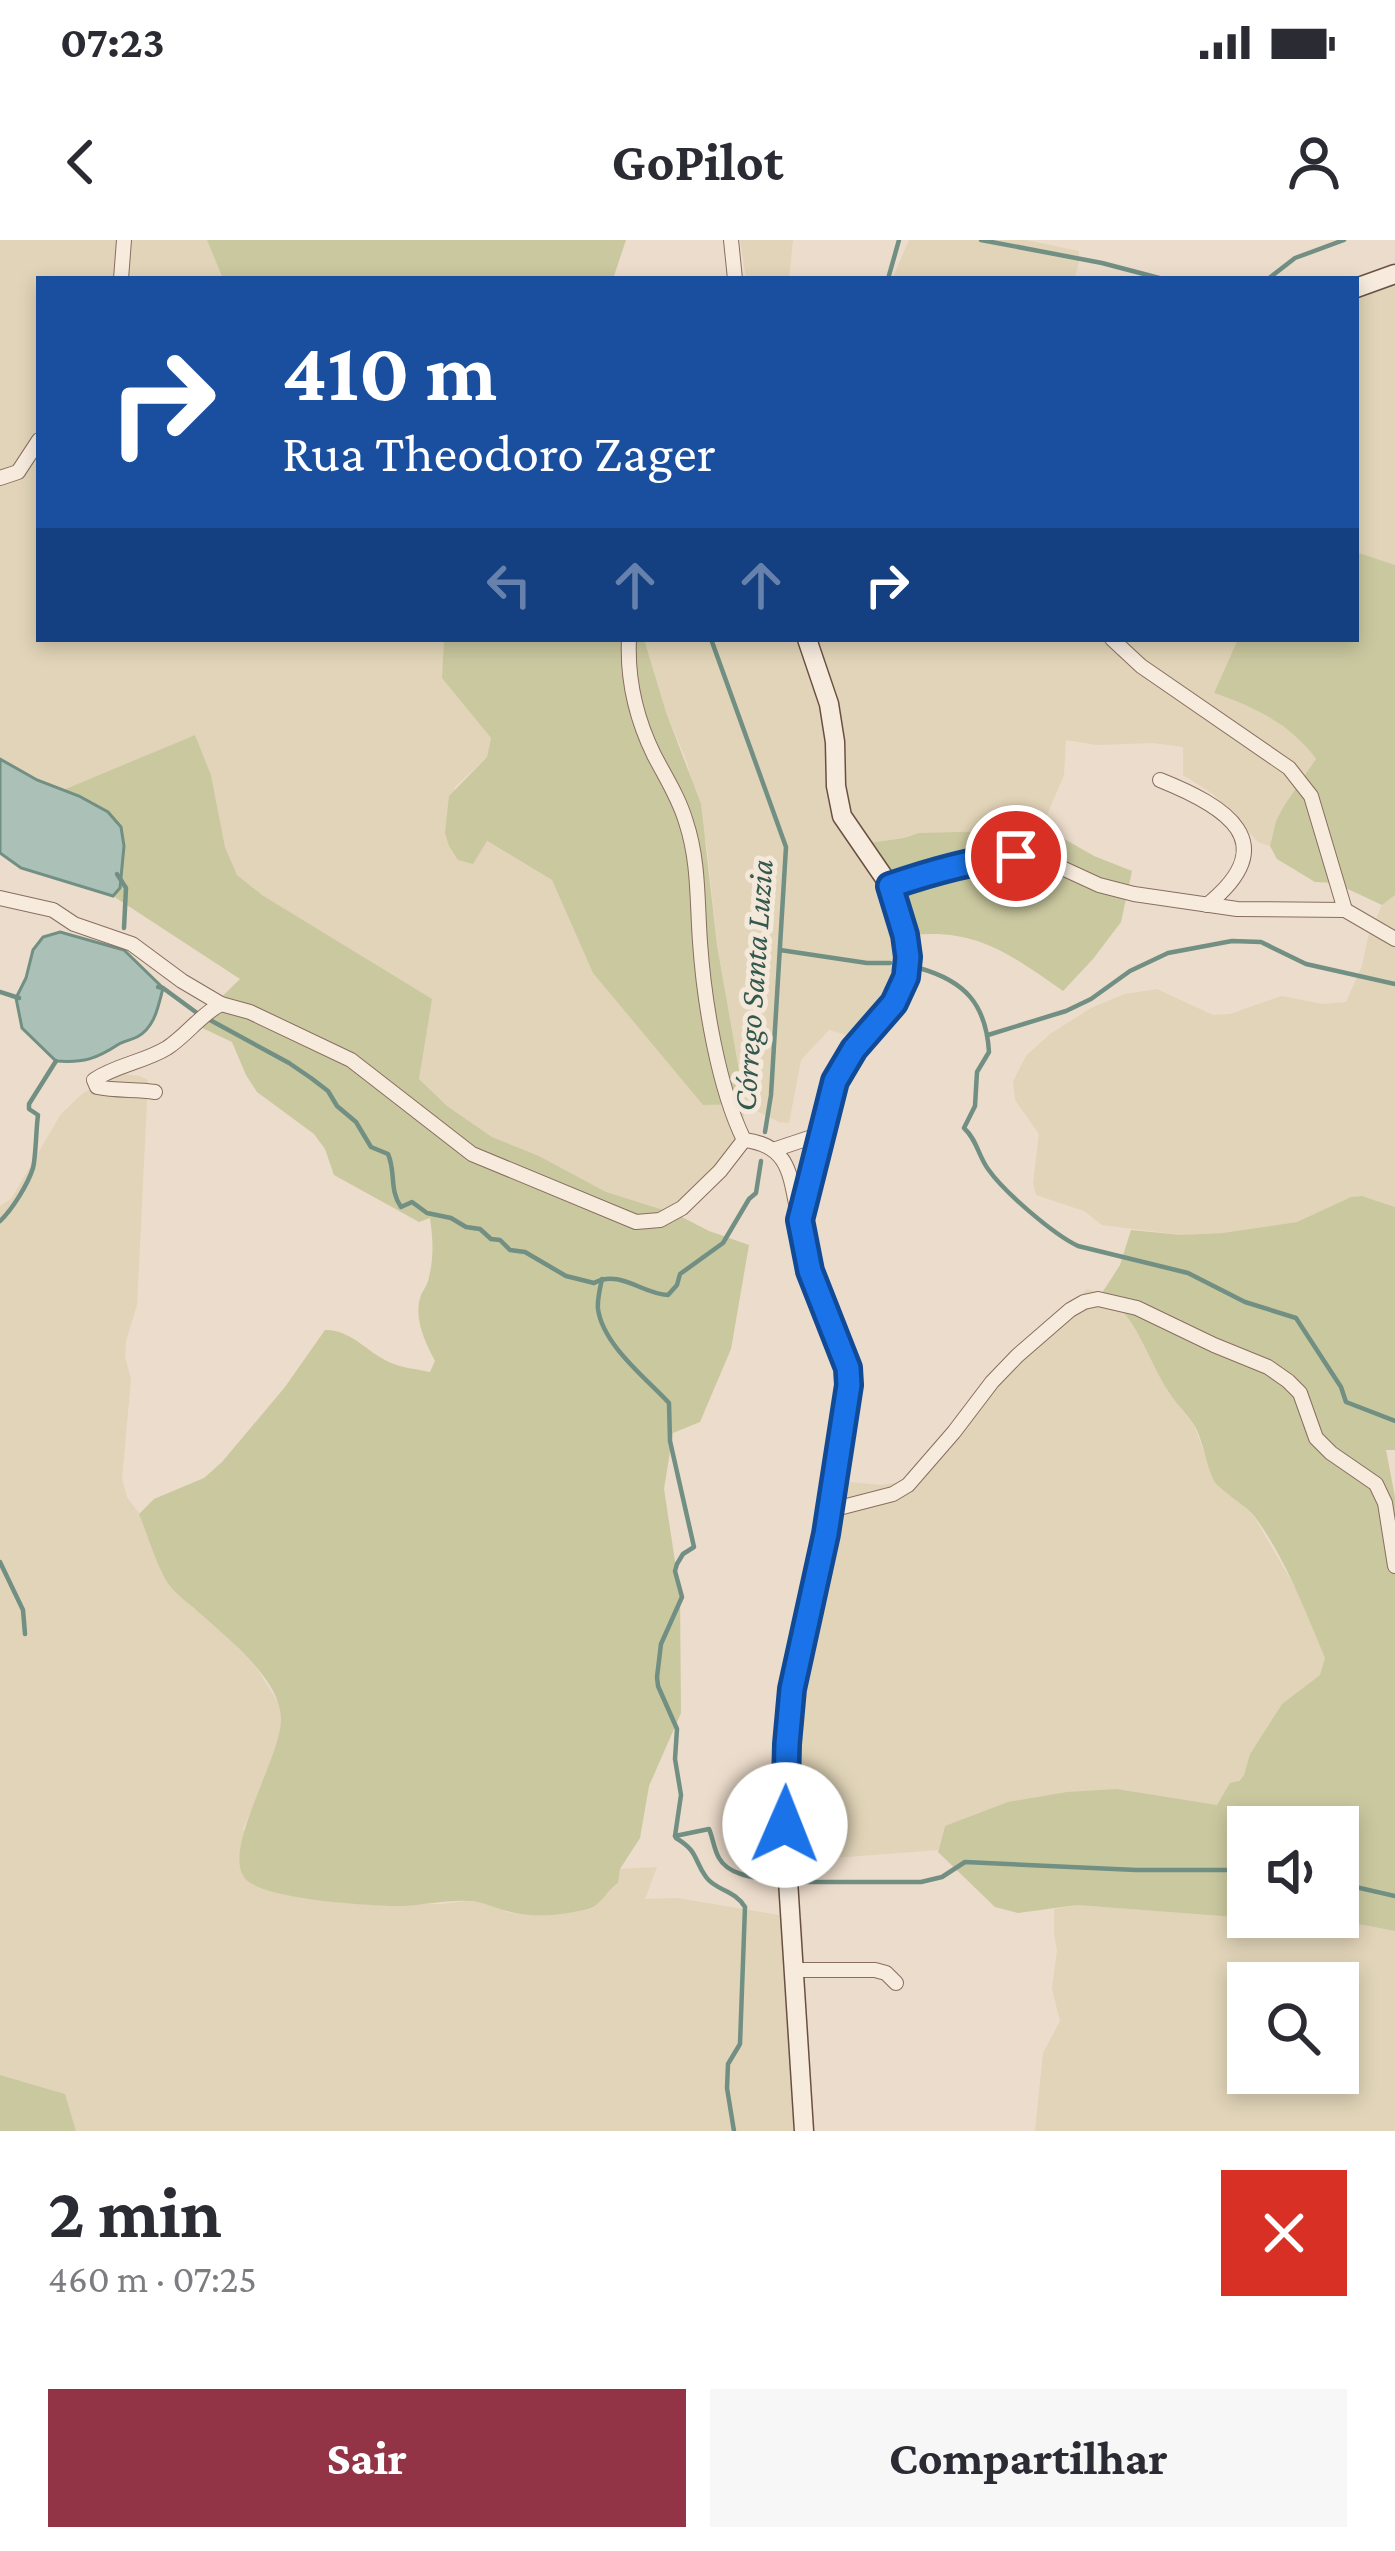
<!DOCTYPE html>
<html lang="pt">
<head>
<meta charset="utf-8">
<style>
	:root { --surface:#fff; --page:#f7f7f7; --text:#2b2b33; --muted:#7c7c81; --accent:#923445 }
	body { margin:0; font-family:"Crimson Pro",serif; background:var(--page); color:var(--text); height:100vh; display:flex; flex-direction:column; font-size:45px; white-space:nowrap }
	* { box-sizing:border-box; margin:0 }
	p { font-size:39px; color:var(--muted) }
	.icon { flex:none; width:66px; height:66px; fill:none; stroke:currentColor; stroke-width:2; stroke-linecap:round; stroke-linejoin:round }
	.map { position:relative; height:1891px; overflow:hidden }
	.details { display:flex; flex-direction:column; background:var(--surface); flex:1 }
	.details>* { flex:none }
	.banner { position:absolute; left:36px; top:36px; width:1323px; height:366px; border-radius:0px; box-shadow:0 6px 18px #0003; background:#1a4fa0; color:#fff; overflow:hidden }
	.fabs { position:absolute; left:1227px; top:1566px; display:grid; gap:24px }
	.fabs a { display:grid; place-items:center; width:132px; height:132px; border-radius:0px; background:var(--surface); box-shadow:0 6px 18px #0003; font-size:60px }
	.pin { position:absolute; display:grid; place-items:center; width:102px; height:102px; color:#fff; margin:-51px; border:6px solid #fff; border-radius:50%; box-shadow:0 3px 12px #0007 }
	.me { position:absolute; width:132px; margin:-66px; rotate:1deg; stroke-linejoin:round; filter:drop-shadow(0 0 9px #0008) }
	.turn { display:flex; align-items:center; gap:42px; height:252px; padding:0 48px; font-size:54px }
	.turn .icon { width:156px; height:156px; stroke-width:2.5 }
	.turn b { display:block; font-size:84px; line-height:102px }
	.lanes { display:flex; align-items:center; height:114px; padding:0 48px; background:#0003; justify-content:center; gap:60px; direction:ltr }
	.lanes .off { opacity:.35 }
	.round { display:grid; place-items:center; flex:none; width:126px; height:126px; border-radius:0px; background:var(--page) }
	.head { display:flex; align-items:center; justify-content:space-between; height:204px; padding:0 48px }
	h1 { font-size:72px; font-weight:700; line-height:90px }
	.button { display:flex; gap:24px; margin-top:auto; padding:24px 48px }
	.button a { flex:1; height:138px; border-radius:0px; background:var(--accent); color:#fff; font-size:48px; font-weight:700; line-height:138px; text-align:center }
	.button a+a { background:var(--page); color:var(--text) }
	.status { display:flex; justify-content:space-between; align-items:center; height:84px; padding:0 60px; background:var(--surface); direction:ltr }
	.status svg { height:33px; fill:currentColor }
	header { display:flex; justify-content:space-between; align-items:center; height:156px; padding:0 48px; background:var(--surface); font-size:54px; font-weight:700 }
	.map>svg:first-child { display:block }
</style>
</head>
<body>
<div class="status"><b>07:23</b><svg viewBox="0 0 49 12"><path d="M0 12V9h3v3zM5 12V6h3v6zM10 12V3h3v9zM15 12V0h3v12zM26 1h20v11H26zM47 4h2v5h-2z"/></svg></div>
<header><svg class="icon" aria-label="back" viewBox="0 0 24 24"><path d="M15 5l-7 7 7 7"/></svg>GoPilot<svg class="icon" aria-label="person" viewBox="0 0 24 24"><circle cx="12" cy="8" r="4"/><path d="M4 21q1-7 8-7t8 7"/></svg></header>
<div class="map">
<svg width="1395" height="1891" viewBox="0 0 1395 1891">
	<rect width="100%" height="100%" fill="#ecdccb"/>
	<g fill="#e1d4b8" fill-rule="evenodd">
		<polygon points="0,0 207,0 223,39 39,39 39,399 444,399 443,438 491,498 487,517 454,548 486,601 552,640 593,733 703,865 745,863 717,704 707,608 687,522 666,472 644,399 1238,399 1214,453 1237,460 1274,480 1304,502 1316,520 1276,581 1270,606 1258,602 1213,554 1183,535 1183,507 1153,503 1097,505 1066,500 1064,535 1042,586 1033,581 994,591 920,593 904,598 870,603 890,629 903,656 912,695 913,727 854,797 829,790 801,820 789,883 779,882 745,865 743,884 722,920 676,974 630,962 606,952 539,916 492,897 447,866 419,839 431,759 262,655 237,635 225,607 211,535 195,495 63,550 37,540 0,519"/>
		<polygon points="740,0 793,0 789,39 746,39"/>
		<polygon points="909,0 1026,0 1079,11 1079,23 1074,39 892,39"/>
		<polygon points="1395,30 1395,325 1356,312 1356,43"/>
		<polygon points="1395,655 1395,967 1362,956 1351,957 1297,982 1222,993 1181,995 1102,985 1084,971 1036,955 1033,943 1039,894 1015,860 1013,841 1026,816 1050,794 1091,768 1125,754 1157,749 1213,775 1230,774 1281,756 1323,764 1346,762 1362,726 1368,697 1382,665"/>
		<polygon points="123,834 140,836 148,840 137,1065 126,1101 125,1117 131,1139 122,1239 127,1257 236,1406 256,1427 279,1464 282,1479 275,1516 243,1589 302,1658 348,1663 441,1664 466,1661 492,1664 506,1672 529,1675 572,1672 590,1669 618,1643 620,1629 657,1627 645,1659 677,1658 802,1679 811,1891 76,1891 65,1854 0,1835 0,966 11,959 61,874 83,853"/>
		<polygon points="1087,1049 1102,1053 1118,1063 1144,1103 1168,1152 1195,1187 1214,1242 1223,1251 1236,1258 1255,1278 1296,1349 1325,1418 1320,1435 1282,1464 1250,1514 1244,1535 1228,1550 1217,1565 1117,1549 945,1586 938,1610 821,1619 794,1616 790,1498 839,1241 881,1245 906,1241"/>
		<path d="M 1077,1665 L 1248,1678 L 1320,1677 L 1395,1691 L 1395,1891 L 1035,1891 L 1043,1813 L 1060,1781 L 1052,1749 L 1057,1710 L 1054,1694 L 1054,1669 ZM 1248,1743 L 1338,1743 L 1338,1833 L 1248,1833 Z"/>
	</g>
	<g fill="#cac89f">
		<polygon points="207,0 626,0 613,39 223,39"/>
		<path d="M 1356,312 L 1395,325 L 1395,655 L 1382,665 L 1335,643 L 1315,642 L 1277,619 L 1270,606 L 1276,581 L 1284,566 L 1316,519 C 1292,485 1253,466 1214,453 L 1238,399 L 1356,399 Z"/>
		<polygon points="444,399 644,399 666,472 701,564 717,705 745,864 703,865 593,733 552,640 487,601 473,624 458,620 449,606 445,593 449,556 487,517 491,498 442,438"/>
		<path d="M 195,495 L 211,535 L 225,607 L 237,635 L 262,655 L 432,759 L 419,839 L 447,866 L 492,897 L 539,916 L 606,952 L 676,974 L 709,991 L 749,1005 L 731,1109 L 700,1182 L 673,1193 L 664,1249 L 680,1354 L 681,1473 L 649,1546 L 640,1598 L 620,1629 L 618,1643 C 604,1653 601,1667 584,1670 C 562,1675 533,1678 511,1672 C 496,1669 484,1661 467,1661 C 446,1660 425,1665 403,1666 C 374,1666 259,1660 244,1637 C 223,1607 280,1520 281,1480 C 282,1438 221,1393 193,1367 C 184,1360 173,1351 167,1342 C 155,1321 148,1296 139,1274 L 154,1259 L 204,1238 L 222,1222 L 285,1147 L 325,1090 C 350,1089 367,1112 389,1122 C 402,1128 416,1129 430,1132 L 435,1121 C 425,1102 413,1078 421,1055 C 424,1049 428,1044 429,1037 C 434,1017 433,999 430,978 L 419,982 L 334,935 L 325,909 L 314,894 L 257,852 L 246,835 L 232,802 L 194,784 L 240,739 L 113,656 L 120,648 L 124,606 L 108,572 L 63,550 Z"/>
		<path d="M 1033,581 L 1094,616 L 1132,631 L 1121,682 L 1093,719 L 1063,751 C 1012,716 979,688 912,695 C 903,656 894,634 869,603 L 904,598 L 919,593 L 994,591 Z"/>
		<path d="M 1362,956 L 1395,967 L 1395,1210 L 1386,1210 L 1395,1257 L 1395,1691 L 1320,1677 L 1338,1677 L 1338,1587 L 1248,1587 L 1248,1677 L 1261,1677 L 1248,1678 L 1077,1665 L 1018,1673 L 995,1667 L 938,1612 L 945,1586 L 1008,1562 L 1067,1552 L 1117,1549 L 1217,1565 L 1230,1543 L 1239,1541 L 1244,1535 L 1250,1514 L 1282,1464 L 1320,1435 L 1325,1418 C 1305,1371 1286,1319 1255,1277 C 1245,1264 1220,1251 1214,1241 C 1206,1225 1204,1205 1196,1188 C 1188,1175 1176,1164 1168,1151 C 1147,1118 1137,1075 1102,1053 L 1120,1025 L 1131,990 L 1181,995 L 1222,993 L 1297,982 L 1351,957 Z"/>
		<polygon points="0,1835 65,1854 76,1891 0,1891"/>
	</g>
	<g fill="#abc1b7" stroke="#718f83" stroke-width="3">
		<polygon points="0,519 37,540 79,556 108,572 121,587 124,606 120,648 113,656 21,628 0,613"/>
		<path d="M 60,692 L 124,710 L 163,748 C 158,767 155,787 137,797 C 131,800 124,801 119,804 C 96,819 84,823 56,821 L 22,788 L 16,758 L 26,738 L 33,710 L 43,697 Z"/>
	</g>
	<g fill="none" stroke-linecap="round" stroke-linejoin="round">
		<g stroke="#718f83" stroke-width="4.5">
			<polyline points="981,0 1102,23 1163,39"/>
			<polyline points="888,39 899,0"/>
			<polyline points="1268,39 1295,18 1344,0"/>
			<polyline points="711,399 786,607 771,855 765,892"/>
			<polyline points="117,634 126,648 124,688"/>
			<polyline points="780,710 867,723 890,723"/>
			<path d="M 919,728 C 965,741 986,764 989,812 L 977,832 L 975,866 L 964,888 C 977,900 978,915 988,929 C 1004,952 1053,994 1078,1006 L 1188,1033 L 1245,1062 L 1296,1078 L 1341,1147 L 1346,1162 L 1395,1181"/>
			<polyline points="158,747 163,748 197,773"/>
			<polyline points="0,752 19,758"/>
			<path d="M 210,780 L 289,823 L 311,838 L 328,851 L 337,866 L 356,882 L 371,907 L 388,914 C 396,932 389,950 401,967 L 412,962 L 427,973 L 451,978 L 466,987 L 480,989 L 491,999 L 500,1000 L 510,1010 L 525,1012 L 566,1036 L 594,1043 C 620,1029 642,1054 668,1055 L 677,1045 L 680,1034 L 723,1003 L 749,959 L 756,953 L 761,921"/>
			<polyline points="988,795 1066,771 1091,759 1130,731 1168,713 1232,701 1261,702 1306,724 1395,744"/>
			<path d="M 0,981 C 12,970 28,944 33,928 C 36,916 36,889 38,875 L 29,869 L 29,864 L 56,821"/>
			<path d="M 602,1039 C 600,1048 597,1060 598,1069 C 603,1105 646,1138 669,1163 L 670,1201 L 694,1307 L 683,1314 L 677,1324 L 675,1331 L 682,1357 L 661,1404 L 657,1437 L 658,1446 L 677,1489 L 675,1519 L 681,1555 L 675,1596"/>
			<polyline points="0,1322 23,1370 25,1394"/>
			<path d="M 675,1596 L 709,1589 C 713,1598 714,1610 719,1618 C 729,1636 757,1638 775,1641"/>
			<path d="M 676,1598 C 699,1612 693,1619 706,1637 C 716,1651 734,1649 745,1667 L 740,1804 L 728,1824 L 727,1848 L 734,1891"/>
			<polyline points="801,1642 921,1642 942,1637 965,1622 1136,1630 1248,1630"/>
			<polyline points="1338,1643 1395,1656"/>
		</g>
		<defs>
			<g id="street">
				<polyline points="731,0 735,39"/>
				<polyline points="121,39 124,0"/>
				<polyline points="0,238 18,232 39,200"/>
				<polyline points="1112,399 1141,426 1289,528 1311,556 1345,670"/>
				<path d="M 1160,540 C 1225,566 1285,602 1207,665"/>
				<polyline points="890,646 925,634 977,621 1030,617 1049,622 1099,645 1134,654 1237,669 1345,670 1395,699"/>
				<path d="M 0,658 L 53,670 L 74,684 L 132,704 L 182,741 L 221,764 L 250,772 L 351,820 L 472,914 L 636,982 L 660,980 L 682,968 L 720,931 L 744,900 C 718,847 704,761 700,702 C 697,661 699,621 686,582 C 679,558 666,538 654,515 C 636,478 627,440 629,399"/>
				<path d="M 155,852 C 136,849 116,851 97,847 L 94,840 C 116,825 144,822 167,808 C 187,795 200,775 221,764"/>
				<path d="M 744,900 C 790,905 790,936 798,974"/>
				<polyline points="776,909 821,894"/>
				<polyline points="831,1270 893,1254 908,1245 954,1192 992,1142 1017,1116 1070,1070 1084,1062 1098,1059 1137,1068 1214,1105 1268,1127 1288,1141 1300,1153 1316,1198 1331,1213 1376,1244 1385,1263 1395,1326"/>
				<polyline points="795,1730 875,1730 886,1733 896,1743"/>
			</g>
			<g id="secondary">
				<polyline points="1356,48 1395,34"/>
				<polyline points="804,1891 786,1609 787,1504 792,1449 826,1295 849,1145 848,1128 810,1031 800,980 835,841 853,809 894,762 906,737 908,717 905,695 890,646 842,576 836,546 835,502 829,464 807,399"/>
			</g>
		</defs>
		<use href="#street" stroke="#886e60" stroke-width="16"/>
		<use href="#secondary" stroke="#6a5043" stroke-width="21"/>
		<use href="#street" stroke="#f7ebde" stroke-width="14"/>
		<use href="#secondary" stroke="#f7ebde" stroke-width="18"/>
	</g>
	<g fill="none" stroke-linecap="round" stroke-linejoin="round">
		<defs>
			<path id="route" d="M 785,1585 L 787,1504 L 792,1449 L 826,1294 L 849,1145 L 848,1128 L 810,1031 L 800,980 L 835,841 L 854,809 L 894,763 L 906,737 L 908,717 L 905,695 L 890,646 C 931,632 972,620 1016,616"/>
		</defs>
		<use href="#route" stroke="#114b97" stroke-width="30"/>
		<use href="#route" stroke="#1a73e8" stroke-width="21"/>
	</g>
	<g text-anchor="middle" stroke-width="10" stroke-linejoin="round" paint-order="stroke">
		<g font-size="33" font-style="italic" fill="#33584f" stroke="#f4e8da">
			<text transform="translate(752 745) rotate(-86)" y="12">Córrego Santa Luzia</text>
		</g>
	</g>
</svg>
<div class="fabs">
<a><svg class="icon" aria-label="sound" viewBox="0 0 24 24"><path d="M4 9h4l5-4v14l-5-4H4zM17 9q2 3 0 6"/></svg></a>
<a><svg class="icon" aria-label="search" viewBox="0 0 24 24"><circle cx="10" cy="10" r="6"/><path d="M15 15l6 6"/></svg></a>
</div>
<div class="pin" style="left:1016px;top:616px;background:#d93025"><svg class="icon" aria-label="arrive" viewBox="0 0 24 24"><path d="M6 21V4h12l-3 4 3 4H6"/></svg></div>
<svg class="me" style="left:785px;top:1585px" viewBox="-20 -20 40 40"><circle r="19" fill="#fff"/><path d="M0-13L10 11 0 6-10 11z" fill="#1a73e8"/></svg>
<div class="banner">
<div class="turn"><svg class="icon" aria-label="right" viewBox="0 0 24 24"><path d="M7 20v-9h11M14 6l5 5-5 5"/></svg><div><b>410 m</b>Rua Theodoro Zager</div></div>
<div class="lanes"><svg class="icon off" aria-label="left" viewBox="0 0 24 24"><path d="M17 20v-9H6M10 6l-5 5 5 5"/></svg><svg class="icon off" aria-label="ahead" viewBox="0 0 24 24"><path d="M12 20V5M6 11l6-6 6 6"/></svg><svg class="icon off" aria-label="ahead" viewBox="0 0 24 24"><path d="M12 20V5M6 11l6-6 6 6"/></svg><svg class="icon" aria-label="right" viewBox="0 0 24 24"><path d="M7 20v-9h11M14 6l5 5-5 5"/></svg></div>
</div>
</div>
<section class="details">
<div class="head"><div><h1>2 min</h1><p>460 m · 07:25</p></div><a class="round" style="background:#d93025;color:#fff"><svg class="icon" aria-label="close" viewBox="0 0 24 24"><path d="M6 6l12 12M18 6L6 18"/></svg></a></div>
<div class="button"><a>Sair</a><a>Compartilhar</a></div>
</section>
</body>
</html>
